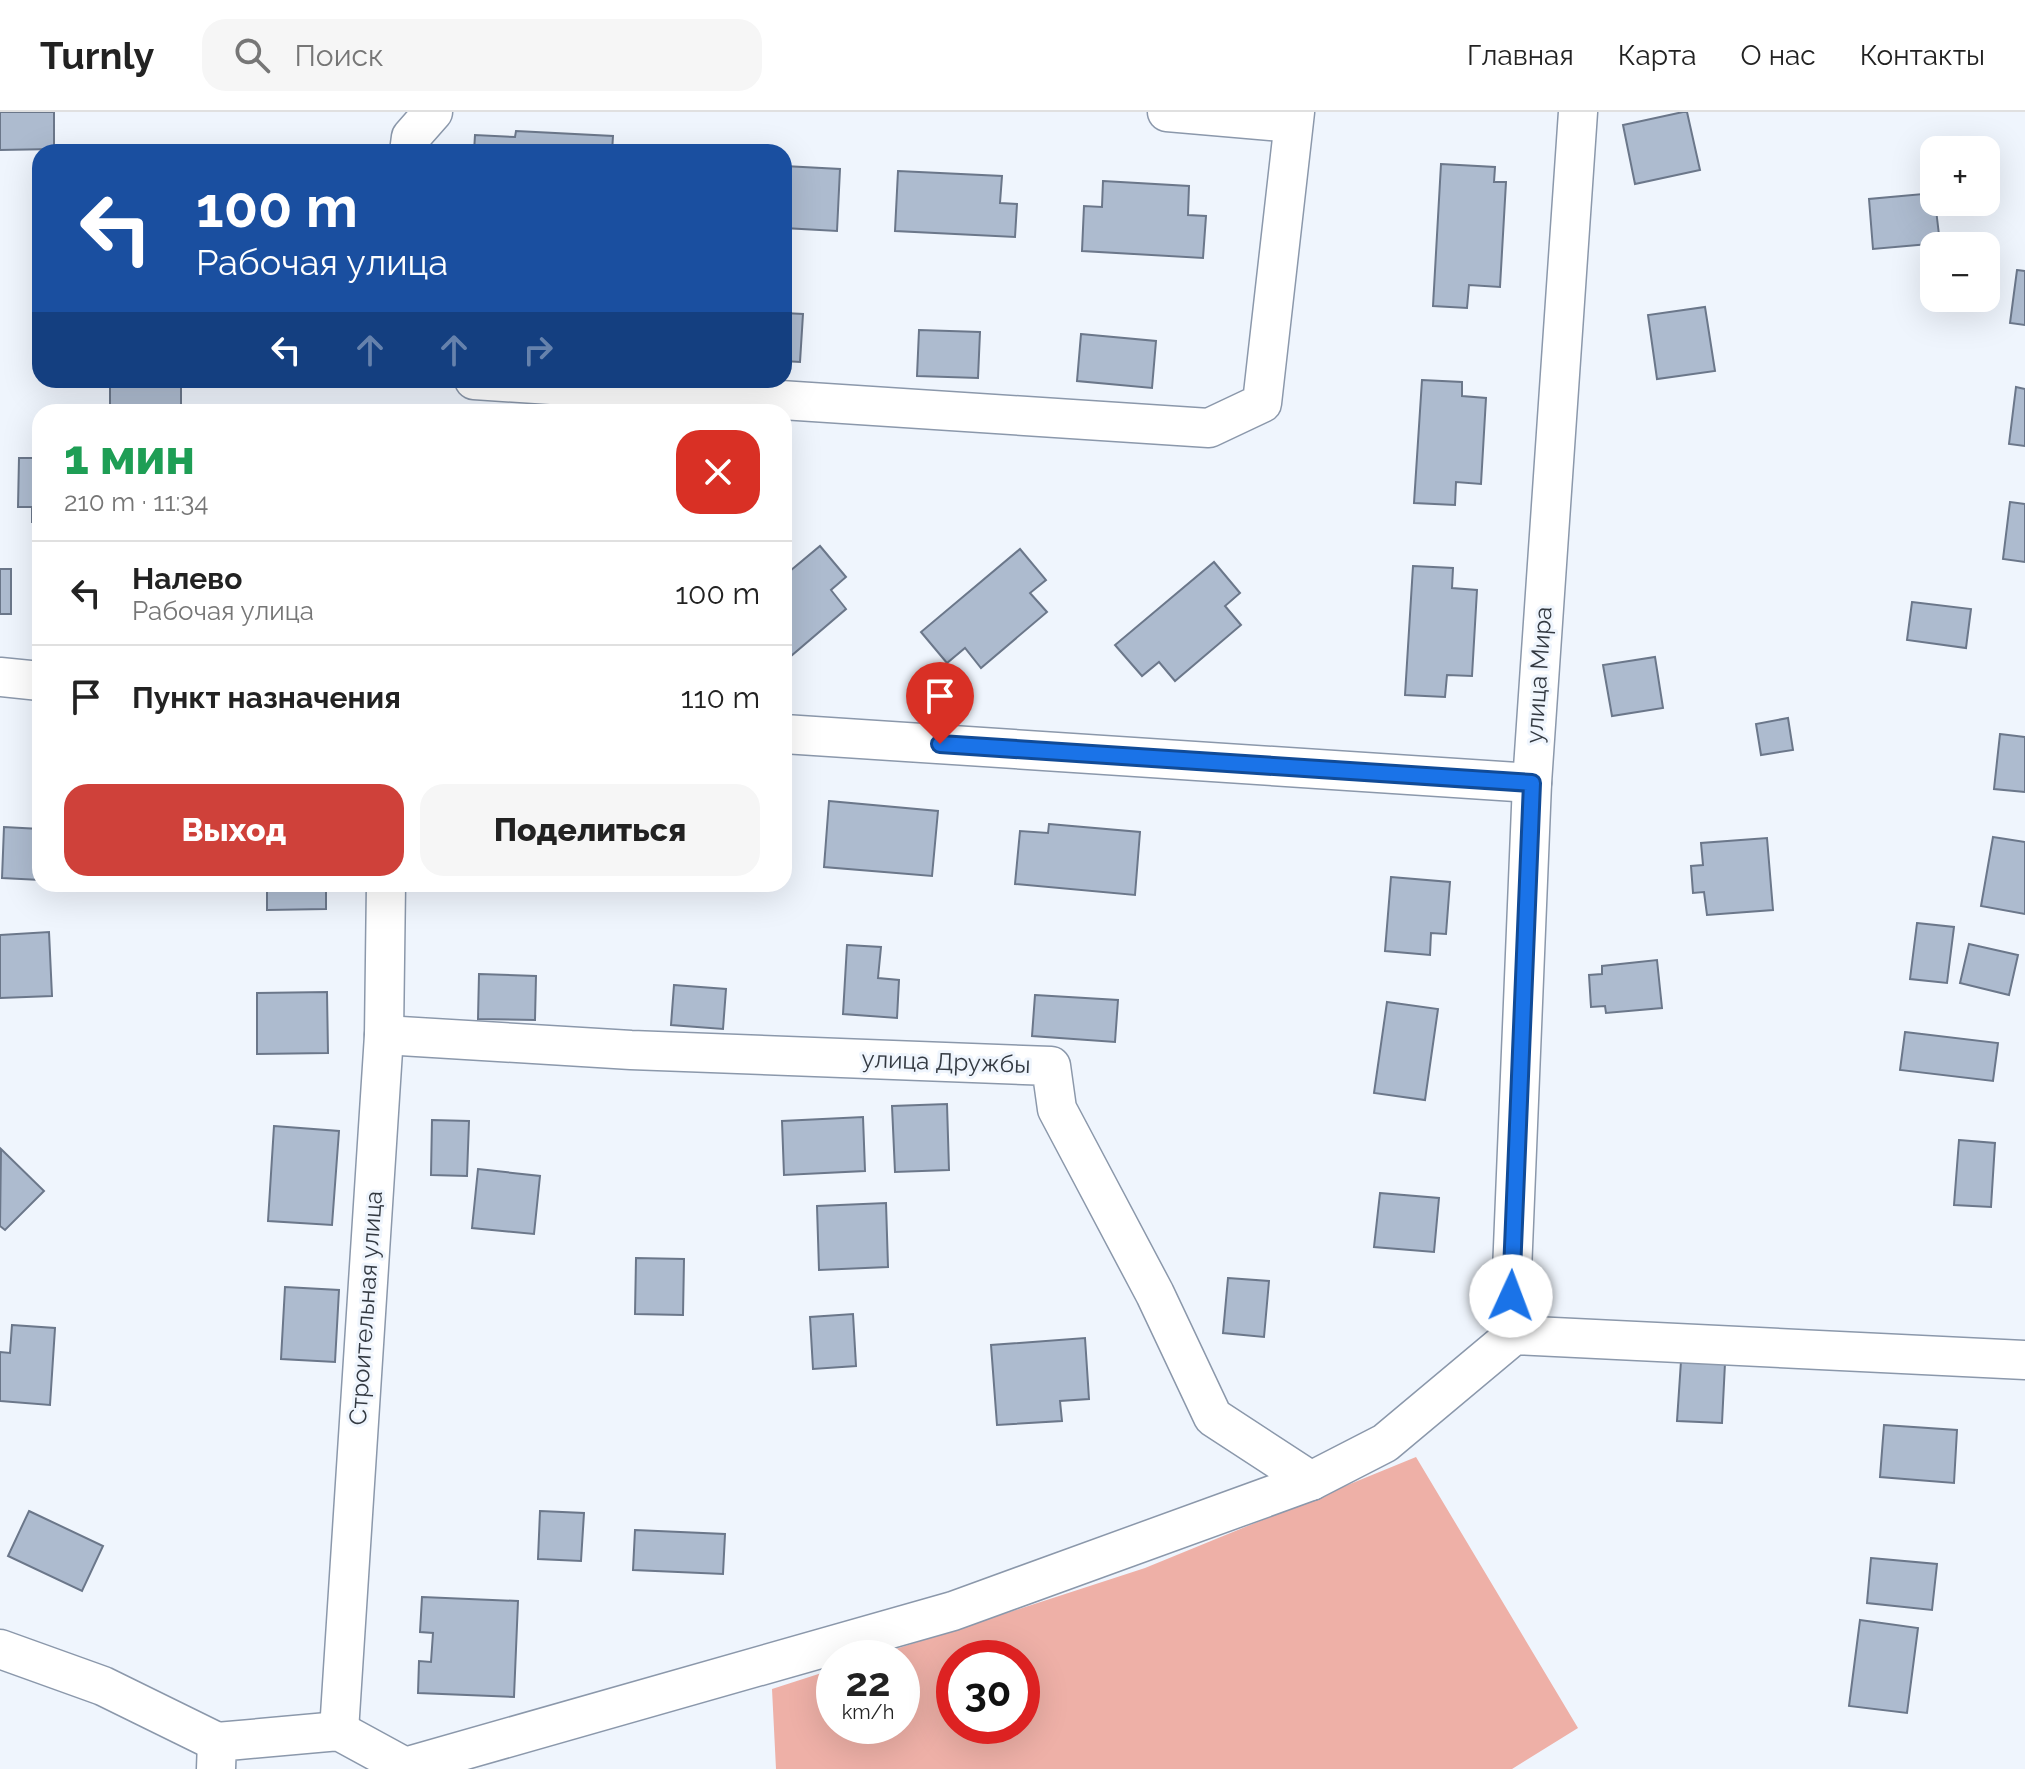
<!DOCTYPE html>
<html lang="ru">
<head>
<meta charset="utf-8">
<style>
	:root { --surface:#fff; --page:#f6f6f6; --text:#222; --muted:#767676; --line:#e0e0e0; --accent:#cf413a }
	body { margin:0; font-family:Raleway,sans-serif; background:var(--page); color:var(--text); height:100vh; display:flex; flex-direction:column; font-size:30px; white-space:nowrap }
	* { box-sizing:border-box; margin:0 }
	p { font-size:26px; color:var(--muted) }
	.icon { flex:none; width:44px; height:44px; fill:none; stroke:currentColor; stroke-width:2; stroke-linecap:round; stroke-linejoin:round }
	.map { position:relative; flex:1; overflow:hidden }
	.side { position:absolute; left:32px; top:292px; width:760px; height:488px; display:flex; flex-direction:column; background:var(--surface); border-radius:24px; box-shadow:0 8px 32px #0002 }
	.side>* { flex:none }
	.top-card { position:absolute; left:32px; top:32px; width:760px; height:244px; border-radius:24px; box-shadow:0 8px 32px #0002; background:#1a4fa0; color:#fff; overflow:hidden }
	.buttons { position:absolute; left:1920px; top:24px; display:grid; gap:16px }
	.buttons a { display:grid; place-items:center; width:80px; height:80px; border-radius:16px; background:var(--surface); box-shadow:0 8px 32px #0002; font-size:40px }
	.speed { position:absolute; left:816px; top:1528px; display:flex; gap:16px; font-size:40px; font-weight:700; text-align:center }
	.speed>* { display:grid; place-content:center; width:104px; height:104px; border-radius:50%; background:var(--surface); box-shadow:0 8px 32px #0002; line-height:1 }
	.speed small { font-size:20px; font-weight:400 }
	.speed .limit { border:12px solid #d22; background:#fff; color:#111 }
	.pin { position:absolute; display:grid; place-items:center; width:68px; height:68px; color:#fff; margin:-82px -34px; border-radius:50% 50% 50% 0; rotate:-45deg; box-shadow:0 0 8px #0007 }
	.pin .icon { rotate:45deg }
	.me { position:absolute; width:88px; margin:-44px; rotate:2deg; stroke-linejoin:round; filter:drop-shadow(0 0 6px #0008) }
	.turn { display:flex; align-items:center; gap:28px; height:168px; padding:0 32px; font-size:36px }
	.turn .icon { width:104px; height:104px; stroke-width:2.5 }
	.turn b { display:block; font-size:56px; line-height:68px }
	.lanes { display:flex; align-items:center; height:76px; padding:0 32px; background:#0003; justify-content:center; gap:40px; direction:ltr }
	.lanes .off { opacity:.35 }
	.round { display:grid; place-items:center; flex:none; width:84px; height:84px; border-radius:24px; background:var(--page) }
	.summary { display:flex; align-items:center; justify-content:space-between; height:136px; padding:0 32px }
	h1 { font-size:48px; font-weight:800; line-height:60px; color:#1e9e55 }
	.cta { display:flex; gap:16px; margin-top:auto; padding:16px 32px }
	.cta a { flex:1; height:92px; border-radius:24px; background:var(--accent); color:#fff; font-size:32px; font-weight:800; line-height:92px; text-align:center }
	.cta a+a { background:var(--page); color:var(--text) }
	ul { padding:0; list-style:none }
	li { display:flex; align-items:center; gap:24px; height:104px; padding:0 32px; border-top:2px solid var(--line) }
	li div { flex:1 }
	li b { display:block; font-size:30px }
	li em { font-style:normal }
	header { display:flex; align-items:center; gap:48px; box-sizing:border-box; height:112px; padding:0 40px; background:var(--surface); border-bottom:2px solid var(--line) }
	header strong { font-size:38px }
	nav { display:flex; gap:44px; margin-inline-start:auto; font-size:28px }
	.search { width:560px; height:72px; background:var(--page); display:flex; align-items:center; gap:20px; box-sizing:border-box; padding:0 28px; border-radius:24px; color:var(--muted); font-size:30px }
	.map>svg:first-child { display:block }
</style>
</head>
<body>
<header>
<strong>Turnly</strong>
<div class="search"><svg class="icon" aria-label="search" viewBox="0 0 24 24"><circle cx="10" cy="10" r="6"/><path d="M15 15l6 6"/></svg>Поиск</div>
<nav><a>Главная</a><a>Карта</a><a>О нас</a><a>Контакты</a></nav>
</header>
<div class="map">
<svg width="2025" height="1657" viewBox="0 0 2025 1657">
	<rect width="100%" height="100%" fill="#eff5fd"/>
	<path fill="#eeb0a7" fill-rule="evenodd" d="M 1416,1345 L 1578,1616 L 1512,1657 L 776,1657 L 772,1577 L 834,1557 L 834,1614 L 902,1614 L 902,1546 L 868,1546 L 1145,1456 ZM 954,1546 L 1022,1546 L 1022,1614 L 954,1614 Z"/>
	<g fill="#adbbcf" stroke="#6b778a" stroke-width="2">
		<polygon points="0,0 54,0 54,37 0,38"/>
		<polygon points="1683,0 1687,0 1700,58 1635,72 1623,13"/>
		<polygon points="516,19 613,24 612,40 474,40 475,23 515,25"/>
		<polygon points="1441,52 1495,55 1494,70 1506,70 1500,175 1469,173 1467,196 1433,194"/>
		<polygon points="784,54 840,57 837,119 784,116"/>
		<polygon points="898,59 1002,64 1000,91 1017,92 1015,125 895,119"/>
		<polygon points="1103,69 1189,74 1188,103 1206,104 1203,146 1082,139 1084,94 1102,95"/>
		<polygon points="1934,81 1940,131 1873,137 1869,87"/>
		<polygon points="2017,158 2025,159 2025,213 2010,211"/>
		<polygon points="1705,195 1715,259 1657,267 1648,203"/>
		<polygon points="784,201 803,202 800,250 784,249"/>
		<polygon points="919,218 980,220 978,266 917,264"/>
		<polygon points="1081,222 1156,229 1152,276 1077,269"/>
		<rect x="110" y="268" width="71" height="32"/>
		<polygon points="1422,268 1462,270 1462,284 1486,286 1481,372 1456,370 1455,393 1414,391"/>
		<polygon points="2016,275 2025,277 2025,334 2009,332"/>
		<polygon points="19,346 40,346 40,410 32,410 32,395 18,395"/>
		<polygon points="2010,390 2025,392 2025,450 2003,447"/>
		<polygon points="820,434 846,465 831,478 846,497 784,550 784,464"/>
		<polygon points="1020,437 1046,468 1030,481 1047,500 981,556 965,536 947,551 921,520"/>
		<polygon points="1214,450 1240,481 1225,494 1241,513 1175,569 1159,550 1142,564 1115,533"/>
		<polygon points="1413,454 1453,456 1452,476 1477,478 1472,564 1447,563 1445,585 1405,583"/>
		<rect x="0" y="457" width="11" height="45"/>
		<polygon points="1912,490 1971,497 1966,536 1907,528"/>
		<polygon points="1655,545 1663,596 1612,604 1603,553"/>
		<polygon points="1788,606 1793,638 1761,643 1756,612"/>
		<polygon points="2000,622 2025,625 2025,680 1994,677"/>
		<polygon points="829,689 938,699 932,764 824,755"/>
		<polygon points="1049,712 1140,720 1135,783 1015,772 1020,719 1048,721"/>
		<polygon points="4,715 40,717 40,768 2,766"/>
		<polygon points="1993,725 2025,730 2025,802 1981,794"/>
		<polygon points="1767,726 1773,798 1707,803 1704,780 1693,781 1691,754 1703,753 1701,731"/>
		<polygon points="1391,765 1450,770 1446,822 1431,821 1430,843 1385,839"/>
		<polygon points="267,772 326,772 326,797 267,798"/>
		<polygon points="1917,811 1954,815 1947,871 1910,867"/>
		<polygon points="49,820 52,884 0,886 0,823"/>
		<polygon points="1969,832 2018,843 2009,883 1960,871"/>
		<polygon points="847,833 881,835 878,866 899,868 897,906 843,902"/>
		<polygon points="1657,848 1662,896 1606,901 1605,894 1591,895 1589,863 1602,862 1602,854"/>
		<polygon points="479,862 536,864 535,908 478,907"/>
		<polygon points="674,873 726,877 723,917 671,913"/>
		<polygon points="327,880 328,941 257,942 257,881"/>
		<polygon points="1035,883 1118,888 1115,930 1032,924"/>
		<polygon points="1387,890 1438,897 1425,988 1374,981"/>
		<polygon points="1905,920 1998,931 1993,969 1900,958"/>
		<polygon points="947,992 949,1058 895,1060 892,994"/>
		<polygon points="863,1005 865,1059 784,1063 782,1009"/>
		<polygon points="432,1008 469,1009 467,1064 431,1063"/>
		<polygon points="274,1014 339,1019 332,1113 268,1109"/>
		<polygon points="1959,1028 1995,1031 1991,1095 1954,1093"/>
		<polygon points="1,1037 44,1079 5,1118 0,1114"/>
		<polygon points="478,1057 540,1064 534,1122 472,1116"/>
		<polygon points="1380,1081 1439,1086 1434,1140 1374,1135"/>
		<polygon points="886,1091 888,1155 819,1158 817,1094"/>
		<polygon points="636,1146 684,1147 683,1203 635,1202"/>
		<polygon points="1228,1166 1269,1169 1264,1225 1223,1221"/>
		<polygon points="285,1175 339,1178 335,1250 281,1247"/>
		<polygon points="853,1202 856,1254 813,1257 810,1205"/>
		<polygon points="12,1213 55,1216 50,1293 0,1289 0,1240 10,1241"/>
		<polygon points="1085,1226 1089,1287 1060,1289 1062,1309 997,1313 991,1233"/>
		<polygon points="1681,1249 1725,1251 1722,1311 1677,1309"/>
		<polygon points="1884,1313 1957,1318 1954,1371 1880,1365"/>
		<polygon points="29,1399 103,1434 82,1479 8,1444"/>
		<polygon points="540,1399 584,1401 581,1449 538,1447"/>
		<polygon points="635,1418 725,1422 723,1462 633,1458"/>
		<polygon points="1871,1446 1937,1452 1932,1498 1867,1491"/>
		<polygon points="422,1485 518,1489 514,1585 418,1581 419,1549 431,1550 433,1521 420,1520"/>
		<polygon points="1860,1508 1918,1516 1907,1601 1849,1594"/>
	</g>
	<g fill="none" stroke-linecap="round" stroke-linejoin="round">
		<defs>
			<g id="minor">
				<polyline points="1167,0 1293,11"/>
				<polyline points="409,40 411,25 433,0"/>
				<polyline points="474,268 1209,316 1262,291 1295,0"/>
				<polyline points="0,565 40,569"/>
				<polyline points="784,622 1532,671"/>
				<polyline points="384,923 631,938 1051,954 1057,997 1155,1182 1213,1305 1311,1369"/>
				<polyline points="1514,1223 1511,1184 1532,671 1578,0"/>
				<polyline points="0,1537 103,1574 217,1630"/>
				<polyline points="339,1619 384,923 386,772"/>
				<polyline points="216,1657 217,1630 339,1619 405,1655 953,1499 1311,1369 1385,1331 1514,1223 2025,1248"/>
			</g>
		</defs>
		<use href="#minor" stroke="#8b98ab" stroke-width="41"/>
		<use href="#minor" stroke="#fff" stroke-width="38"/>
	</g>
	<g fill="none" stroke-linecap="round" stroke-linejoin="round">
		<defs>
			<polyline id="route" points="940,632 1532,671 1511,1184"/>
		</defs>
		<use href="#route" stroke="#114b97" stroke-width="20"/>
		<use href="#route" stroke="#1a73e8" stroke-width="14"/>
	</g>
	<g text-anchor="middle" stroke-width="6" stroke-linejoin="round" paint-order="stroke">
		<g font-size="24" fill="#333941" stroke="#eff5fd">
			<text transform="translate(1539 563) rotate(-86)" y="8">улица Мира</text>
			<text transform="translate(946 950) rotate(2)" y="8">улица Дружбы</text>
			<text transform="translate(366 1196) rotate(-86)" y="8">Строительная улица</text>
		</g>
	</g>
</svg>
<div class="buttons">
<a>+</a>
<a>−</a>
</div>
<div class="speed"><div>22<small>km/h</small></div><div class="limit">30</div></div>
<div class="pin" style="left:940px;top:632px;background:#d93025"><svg class="icon" aria-label="arrive" viewBox="0 0 24 24"><path d="M6 21V4h12l-3 4 3 4H6"/></svg></div>
<svg class="me" style="left:1511px;top:1184px" viewBox="-20 -20 40 40"><circle r="19" fill="#fff"/><path d="M0-13L10 11 0 6-10 11z" fill="#1a73e8"/></svg>
<div class="top-card">
<div class="turn"><svg class="icon" aria-label="left" viewBox="0 0 24 24"><path d="M17 20v-9H6M10 6l-5 5 5 5"/></svg><div><b>100 m</b>Рабочая улица</div></div>
<div class="lanes"><svg class="icon" aria-label="left" viewBox="0 0 24 24"><path d="M17 20v-9H6M10 6l-5 5 5 5"/></svg><svg class="icon off" aria-label="ahead" viewBox="0 0 24 24"><path d="M12 20V5M6 11l6-6 6 6"/></svg><svg class="icon off" aria-label="ahead" viewBox="0 0 24 24"><path d="M12 20V5M6 11l6-6 6 6"/></svg><svg class="icon off" aria-label="right" viewBox="0 0 24 24"><path d="M7 20v-9h11M14 6l5 5-5 5"/></svg></div>
</div>
<section class="side">
<div class="summary"><div><h1>1 мин</h1><p>210 m · 11:34</p></div><a class="round" style="background:#d93025;color:#fff"><svg class="icon" aria-label="close" viewBox="0 0 24 24"><path d="M6 6l12 12M18 6L6 18"/></svg></a></div>
<ul>
<li><svg class="icon" aria-label="left" viewBox="0 0 24 24"><path d="M17 20v-9H6M10 6l-5 5 5 5"/></svg><div><b>Налево</b><p>Рабочая улица</p></div><em>100 m</em></li>
<li><svg class="icon" aria-label="arrive" viewBox="0 0 24 24"><path d="M6 21V4h12l-3 4 3 4H6"/></svg><div><b>Пункт назначения</b></div><em>110 m</em></li>
</ul>
<div class="cta"><a>Выход</a><a>Поделиться</a></div>
</section>
</div>
</body>
</html>
